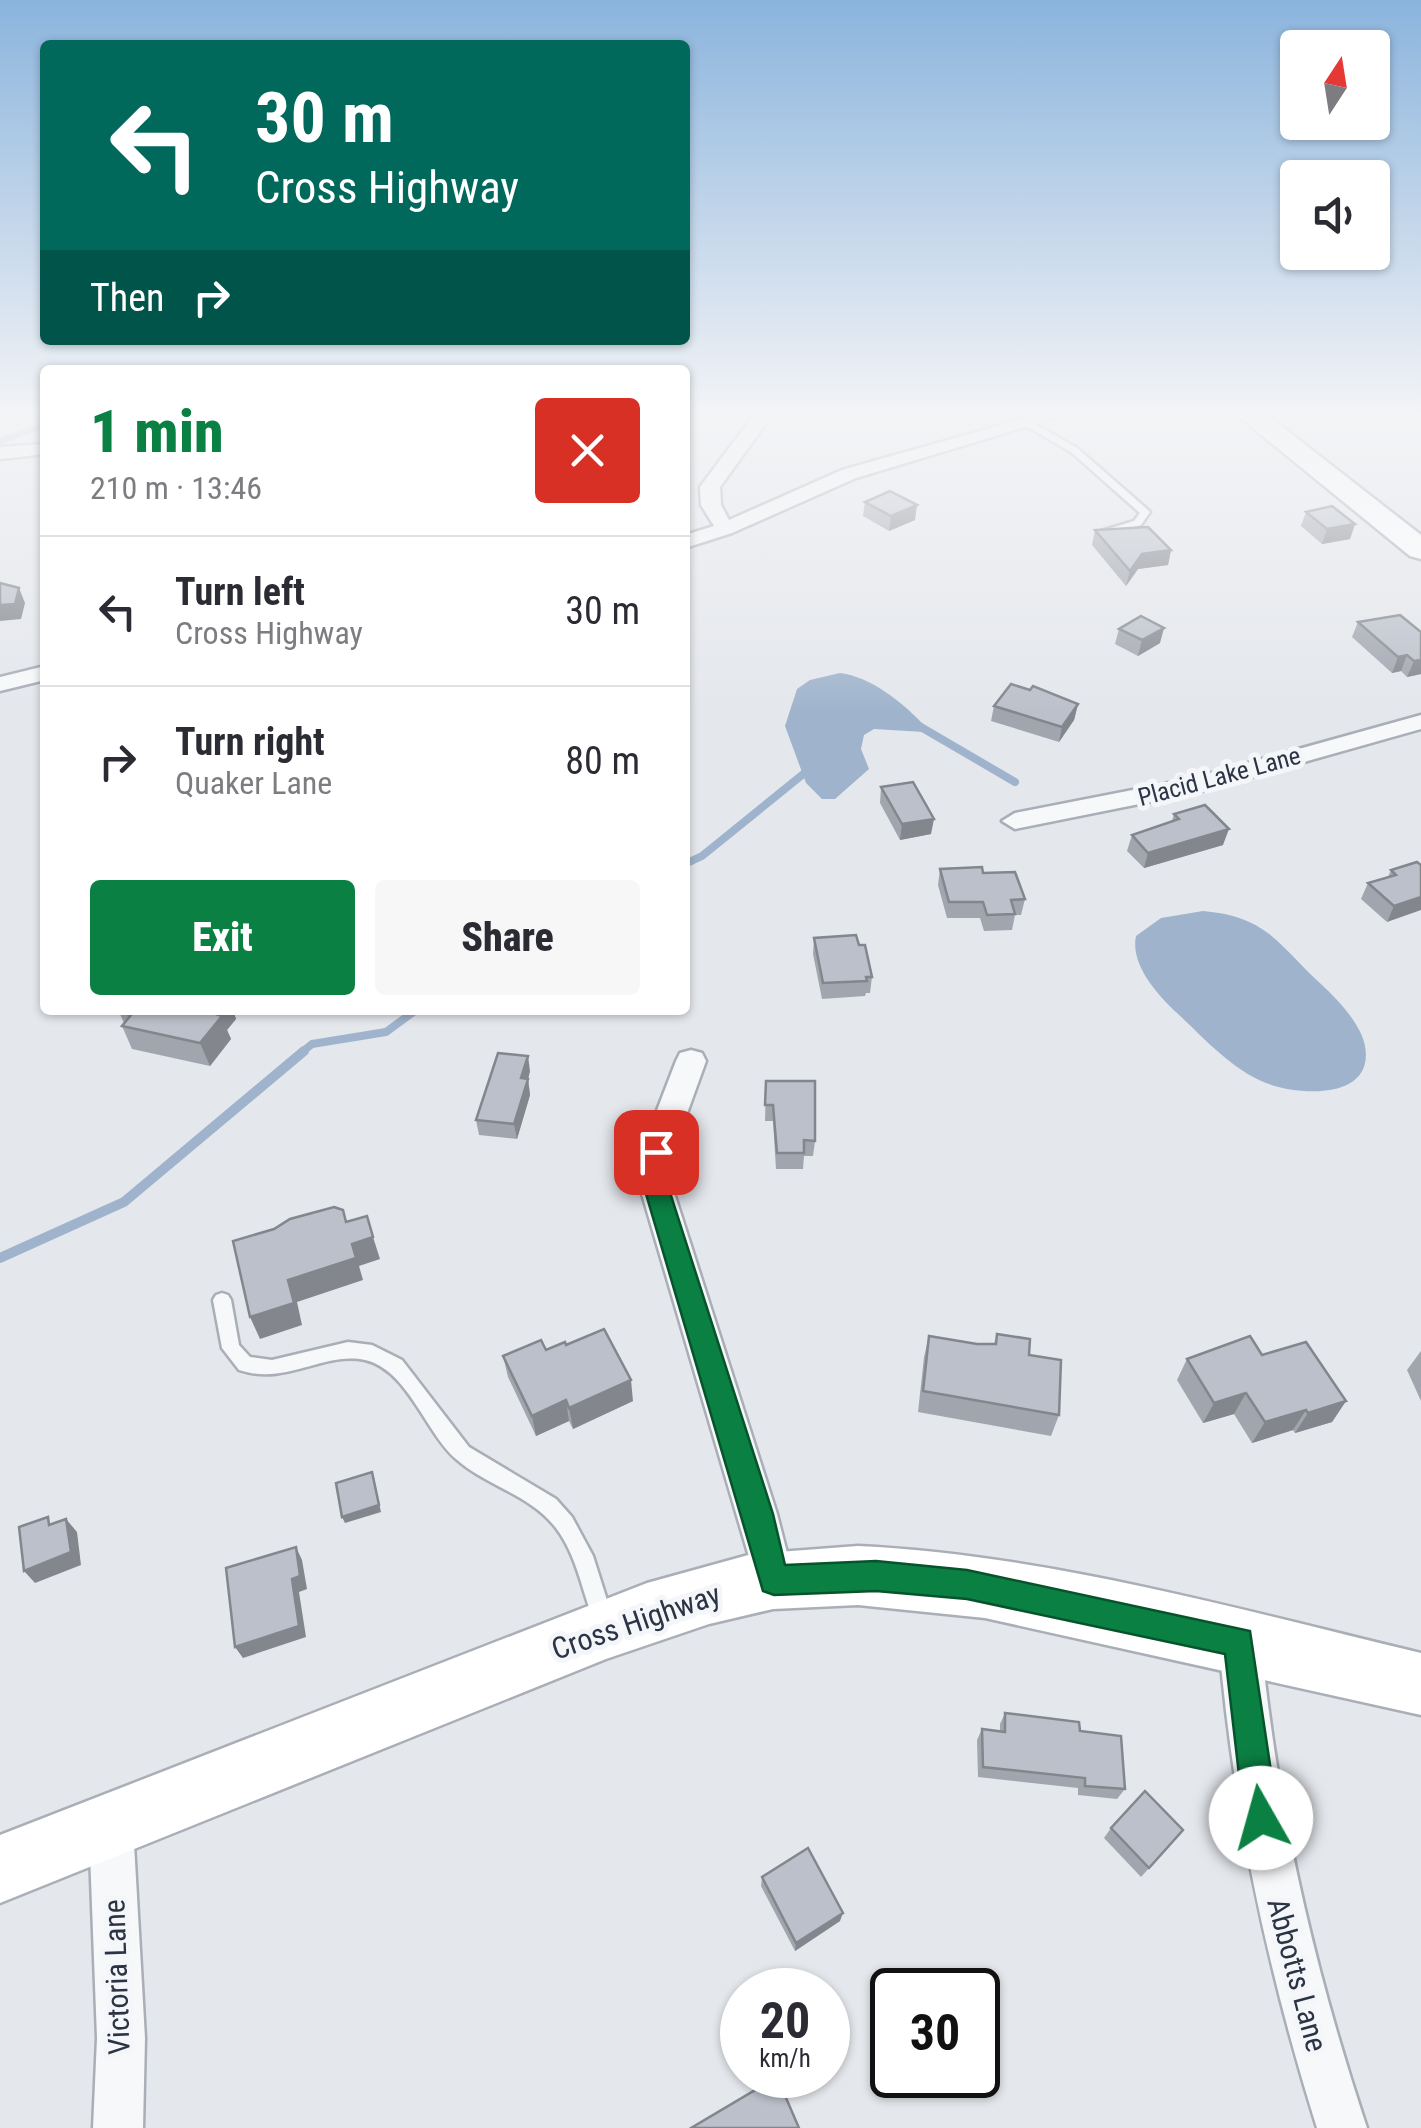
<!DOCTYPE html>
<html lang="en">
<head>
<meta charset="utf-8">
<style>
	:root { --surface:#fff; --page:#f7f7f7; --text:#2b2b33; --muted:#7c7c81; --line:#e1e1e2; --accent:#0b8043 }
	body { margin:0; font-family:"Roboto Condensed",sans-serif; background:var(--page); color:var(--text); height:100vh; display:flex; flex-direction:column; font-size:38px; white-space:nowrap }
	* { box-sizing:border-box; margin:0 }
	p { font-size:32px; color:var(--muted) }
	.icon { flex:none; width:55px; height:55px; fill:none; stroke:currentColor; stroke-width:2; stroke-linecap:round; stroke-linejoin:round }
	.map { position:relative; flex:1; overflow:hidden }
	.details { position:absolute; left:40px; top:365px; width:650px; height:650px; display:flex; flex-direction:column; background:var(--surface); border-radius:10px; box-shadow:0 2px 8px #0004 }
	.details>* { flex:none }
	.hud { position:absolute; left:40px; top:40px; width:650px; height:305px; border-radius:10px; box-shadow:0 2px 8px #0004; background:#00695c; color:#fff; overflow:hidden }
	.needle { width:65px; rotate:12deg }
	.controls { position:absolute; left:1280px; top:30px; display:grid; gap:20px }
	.controls a { display:grid; place-items:center; width:110px; height:110px; border-radius:10px; background:var(--surface); box-shadow:0 2px 8px #0004; font-size:50px }
	.speed { position:absolute; left:720px; top:1968px; display:flex; gap:20px; font-size:50px; font-weight:700; text-align:center }
	.speed>* { display:grid; place-content:center; width:130px; height:130px; border-radius:50%; background:var(--surface); box-shadow:0 2px 8px #0004; line-height:1 }
	.speed small { font-size:25px; font-weight:400 }
	.speed .limit { border:5px solid #111; border-radius:15px; background:#fff; color:#111 }
	.pin { position:absolute; display:grid; place-items:center; width:85px; height:85px; color:#fff; margin:-42px; border-radius:20px; box-shadow:0 5px 15px #0006 }
	.me { position:absolute; width:110px; margin:-55px; rotate:353deg; stroke-linejoin:round; filter:drop-shadow(0 0 8px #0008) }
	.turn { display:flex; align-items:center; gap:35px; height:210px; padding:0 50px; font-size:45px }
	.turn .icon { width:130px; height:130px; stroke-width:2.5 }
	.turn b { display:block; font-size:70px; line-height:85px }
	.then { display:flex; align-items:center; height:95px; padding:0 50px; background:#0003; gap:20px; font-size:38px }
	.round { display:grid; place-items:center; flex:none; width:105px; height:105px; border-radius:10px; background:var(--page) }
	.headline { display:flex; align-items:center; justify-content:space-between; height:170px; padding:0 50px }
	h1 { font-size:60px; font-weight:800; line-height:75px; color:var(--accent) }
	.primary-button { display:flex; gap:20px; margin-top:auto; padding:20px 50px }
	.primary-button a { flex:1; height:115px; border-radius:10px; background:var(--accent); color:#fff; font-size:40px; font-weight:800; line-height:115px; text-align:center }
	.primary-button a+a { background:var(--page); color:var(--text) }
	ul { padding:0; list-style:none }
	li { display:flex; align-items:center; gap:30px; height:150px; padding:0 50px; border-top:2px solid var(--line) }
	li div { flex:1 }
	li b { display:block; font-size:38px }
	li em { font-style:normal }
	.map>svg:first-child { display:block }
</style>
</head>
<body>
<div class="map">
<svg width="1421" height="2128" viewBox="0 0 1421 2128">
	<rect width="100%" height="100%" fill="#e4e7ec"/>
	<g fill="#9fb4cc">
		<path d="M 840,673 C 872,677 903,703 925,726 L 924,732 L 874,729 L 864,735 L 861,749 L 869,769 L 835,799 L 822,799 L 806,783 L 785,726 L 797,689 L 810,680 Z"/>
		<path d="M 1203,911 C 1269,917 1278,945 1322,985 C 1338,1000 1361,1024 1365,1046 C 1375,1100 1299,1096 1266,1083 C 1231,1069 1204,1038 1177,1013 C 1158,995 1130,965 1136,936 L 1161,918 Z"/>
	</g>
	<g fill="none" stroke-linecap="round" stroke-linejoin="round">
		<polyline stroke="#9fb4cc" stroke-width="6" points="0,441 45,425"/>
		<g stroke="#9fb4cc" stroke-width="8">
			<polyline points="914,723 1015,782"/>
			<polyline points="685,864 702,856 812,767"/>
			<polyline points="301,1053 312,1044 386,1032 416,1010"/>
		</g>
		<polyline stroke="#9fb4cc" stroke-width="10" points="0,1258 124,1202 304,1051"/>
		<defs>
			<g id="lane">
				<polygon points="1026,419 1077,448 1148,510 1150,512 1141,525 1101,535 1101,531 1134,521 1140,513 1071,452 1023,424 1023,420"/>
				<path d="M 222,1293 L 228,1295 L 231,1300 L 239,1345 L 250,1357 L 272,1360 L 348,1342 L 372,1345 L 402,1360 L 469,1447 L 556,1499 L 572,1517 L 593,1556 L 613,1619 L 610,1626 L 603,1629 L 596,1626 C 582,1593 578,1557 556,1528 C 530,1494 486,1486 456,1459 C 426,1433 407,1369 365,1360 C 323,1351 287,1386 239,1370 L 222,1348 L 213,1300 L 216,1295 Z"/>
			</g>
			<g id="street">
				<polygon points="754,415 772,415 720,487 721,505 729,520 842,470 1037,415 1065,415 856,478 732,533 685,548 685,535 714,526 701,505 700,487"/>
				<polygon points="45,444 45,454 0,459 0,447"/>
				<polygon points="45,666 45,680 0,691 0,677"/>
				<polygon points="1421,715 1421,729 1194,793 1015,829 1002,821 1015,813 1194,778"/>
				<polygon points="691,1050 702,1053 706,1061 673,1152 669,1177 777,1514 794,1580 788,1594 774,1600 760,1594 637,1177 641,1152 676,1061 680,1053"/>
				<path d="M 1240,1621 L 1254,1628 L 1261,1642 C 1277,1809 1314,1969 1367,2128 L 1317,2128 C 1267,1969 1233,1809 1219,1642 L 1226,1628 Z"/>
				<polygon points="111,1804 127,1810 133,1826 145,2038 143,2128 93,2128 97,2038 89,1826 95,1810"/>
			</g>
			<g id="secondary">
				<polygon points="1237,415 1267,415 1421,535 1421,559 1410,556"/>
				<path d="M 858,1546 C 1048,1555 1237,1609 1421,1653 L 1421,1715 L 985,1618 L 858,1605 L 773,1609 L 709,1624 L 606,1659 L 0,1903 L 0,1835 L 647,1583 L 752,1554 Z"/>
			</g>
		</defs>
		<use href="#lane" stroke="#a9aeb7" stroke-width="5"/>
		<use href="#street" stroke="#a9aeb7" stroke-width="5"/>
		<use href="#secondary" stroke="#a9aeb7" stroke-width="5"/>
		<use href="#lane" fill="#f7f8fa" fill-rule="evenodd"/>
		<use href="#street" fill="#f7f8fa" fill-rule="evenodd"/>
		<use href="#secondary" fill="#fff" fill-rule="evenodd"/>
	</g>
	<g fill="#a1a5ae">
		<polygon points="865,502 915,520 889,531 863,516"/>
		<polygon points="1306,512 1355,524 1350,539 1322,544 1301,526"/>
		<polygon points="1095,530 1171,550 1168,565 1138,569 1126,586 1092,545"/>
		<polygon points="1400,615 1421,674 1407,677 1401,671 1392,673 1352,637 1358,622"/>
		<polygon points="1119,629 1160,643 1138,656 1115,644"/>
		<polygon points="1030,690 1078,704 1074,720 1059,742 991,721 994,706"/>
		<polygon points="881,787 931,834 900,840 880,803"/>
		<polygon points="1174,814 1223,845 1144,868 1127,851 1132,835 1172,821"/>
		<polygon points="1417,862 1387,922 1361,899 1368,883 1388,877 1391,870"/>
		<polygon points="940,869 983,873 1025,899 1021,915 1015,915 1012,930 984,931 980,918 947,918 938,885"/>
		<polygon points="814,938 859,945 872,977 870,993 866,993 865,996 822,999 813,954"/>
		<polygon points="120,1010 233,1010 236,1019 227,1030 231,1039 210,1066 132,1049 122,1026 124,1023 119,1012"/>
		<polygon points="530,1071 528,1079 530,1095 517,1139 479,1135 476,1120"/>
		<polygon points="766,1081 815,1141 813,1156 804,1156 803,1169 776,1169 773,1121 765,1121"/>
		<polygon points="997,1334 1059,1415 1051,1436 918,1412 924,1357 929,1336 977,1344 994,1344"/>
		<polygon points="566,1345 633,1401 573,1429 569,1421 536,1436 508,1377 503,1356 546,1350"/>
		<polygon points="1421,1351 1421,1401 1407,1370"/>
		<polygon points="1262,1355 1346,1401 1332,1422 1295,1433 1293,1430 1252,1443 1234,1414 1203,1423 1177,1380 1187,1359"/>
		<polygon points="1005,1713 1080,1731 1125,1789 1117,1799 1078,1795 1078,1788 978,1777 977,1740 982,1729 1000,1731 1000,1724"/>
		<polygon points="1111,1828 1183,1830 1141,1877 1104,1838"/>
		<polygon points="762,1877 840,1921 795,1951 761,1886"/>
	</g>
	<g fill="#83868d">
		<polygon points="917,505 915,520 889,531 891,516"/>
		<polygon points="1355,524 1350,539 1322,544 1327,529"/>
		<polygon points="1171,550 1168,565 1138,569 1126,586 1130,571 1142,554"/>
		<polygon points="19,588 25,603 21,619 0,621 0,605"/>
		<polygon points="1164,628 1160,643 1138,656 1142,640"/>
		<polygon points="1407,655 1401,671 1392,673 1398,657"/>
		<polygon points="1421,660 1421,674 1407,677 1414,661"/>
		<polygon points="1078,704 1074,720 1059,742 1062,727"/>
		<polygon points="934,819 931,834 900,840 902,824"/>
		<polygon points="1229,829 1223,845 1144,868 1148,853"/>
		<polygon points="1421,897 1421,910 1387,922 1394,906"/>
		<polygon points="215,1010 233,1010 236,1019 227,1030 231,1039 210,1066 200,1043"/>
		<polygon points="528,1056 530,1071 528,1079 530,1095 517,1139 514,1124 521,1078"/>
		<polygon points="373,1237 380,1259 359,1266 363,1280 297,1302 302,1325 260,1339 250,1317 288,1280 352,1244"/>
		<polygon points="631,1380 633,1401 573,1429 569,1408"/>
		<polygon points="1246,1393 1234,1414 1203,1423 1214,1403"/>
		<polygon points="566,1400 569,1421 536,1436 532,1416"/>
		<polygon points="1346,1401 1332,1422 1295,1433 1308,1413"/>
		<polygon points="1306,1410 1293,1430 1252,1443 1265,1422"/>
		<polygon points="372,1472 381,1512 345,1523 342,1517"/>
		<polygon points="66,1519 77,1532 81,1565 35,1583 24,1571"/>
		<polygon points="296,1547 302,1560 307,1589 299,1592 306,1637 243,1658 235,1647 292,1579"/>
		<polygon points="843,1913 840,1921 795,1951 796,1943"/>
	</g>
	<g fill="#bbc0ca" stroke="#83868d" stroke-width="2.5">
		<polygon points="890,491 917,505 891,516 865,502"/>
		<polygon points="1332,506 1355,524 1327,529 1306,512"/>
		<polygon points="1148,527 1171,550 1142,554 1130,571 1095,530"/>
		<polygon points="0,583 19,588 15,604 0,605"/>
		<polygon points="1400,615 1421,632 1421,660 1414,661 1407,655 1398,657 1358,622"/>
		<polygon points="1141,616 1164,628 1142,640 1119,629"/>
		<polygon points="1011,684 1030,690 1033,686 1078,704 1062,727 994,706"/>
		<polygon points="913,782 934,819 902,824 881,787"/>
		<polygon points="1205,805 1229,829 1148,853 1132,835 1179,819 1174,814"/>
		<polygon points="1417,862 1421,865 1421,897 1394,906 1368,883 1396,875 1391,870"/>
		<polygon points="982,867 983,873 1015,872 1025,899 1011,900 1015,914 987,915 983,902 949,902 940,869"/>
		<polygon points="856,935 859,945 865,945 872,977 866,977 867,981 823,983 814,938"/>
		<polygon points="120,1010 215,1010 213,1013 222,1016 200,1043 122,1026 131,1015 119,1012"/>
		<polygon points="498,1053 528,1056 521,1078 528,1079 514,1124 476,1120"/>
		<polygon points="766,1081 815,1081 815,1141 804,1140 804,1153 777,1153 773,1105 765,1105"/>
		<polygon points="334,1207 343,1210 346,1222 367,1216 373,1237 352,1244 356,1258 288,1280 294,1303 250,1317 233,1241 274,1229 290,1219"/>
		<polygon points="604,1329 631,1380 569,1408 566,1400 532,1416 503,1356 541,1340 546,1350 565,1342 566,1345"/>
		<polygon points="997,1334 1030,1339 1029,1355 1061,1360 1059,1415 923,1391 929,1336 977,1344 996,1344"/>
		<polygon points="1250,1336 1262,1355 1306,1342 1346,1401 1308,1413 1306,1410 1265,1422 1246,1393 1214,1403 1187,1359"/>
		<polygon points="372,1472 379,1505 342,1517 336,1483"/>
		<polygon points="48,1517 49,1525 66,1519 71,1552 24,1571 19,1527"/>
		<polygon points="296,1547 300,1576 292,1579 299,1626 235,1647 226,1568"/>
		<polygon points="1005,1713 1079,1722 1080,1731 1121,1736 1125,1789 1085,1786 1085,1778 983,1767 982,1729 1005,1732"/>
		<polygon points="1145,1791 1183,1830 1149,1868 1111,1828"/>
		<polygon points="808,1848 843,1913 796,1943 762,1877"/>
		<polygon points="777,2077 799,2128 691,2128"/>
	</g>
	<linearGradient id="sky" x2="0" y2="1"><stop stop-color="#8bb4dd"/><stop offset="0.58" stop-color="#f3f4f6"/><stop offset="1" stop-color="#f3f4f6" stop-opacity="0"/></linearGradient>
	<rect width="1421" height="713" fill="url(#sky)"/>
	<polygon fill="#0b8043" stroke="#07532c" stroke-width="2.5" points="656,1143 665,1145 669,1152 665,1177 773,1514 785,1565 876,1561 967,1570 1250,1631 1278,1818 1273,1830 1261,1835 1249,1830 1244,1818 1225,1654 967,1599 876,1591 774,1595 763,1591 641,1177 648,1145"/>
	<g text-anchor="middle" stroke-width="10" stroke-linejoin="round" paint-order="stroke">
		<g font-size="25" fill="#2b3445" stroke="#f4f6f9">
			<text transform="translate(1219 776) rotate(-15)" y="9">Placid Lake Lane</text>
		</g>
		<g font-size="30" fill="#2b3445" stroke="#f4f6f9">
			<text transform="translate(636 1622) rotate(-19)" y="10">Cross Highway</text>
			<text transform="translate(1297 1975) rotate(75)" y="10">Abbotts Lane</text>
			<text transform="translate(117 1977) rotate(-92)" y="10">Victoria Lane</text>
		</g>
	</g>
</svg>
<div class="controls">
<a><svg class="needle" viewBox="-14 -14 28 28"><path d="M0-13l5 13h-10z" fill="#e53935"/><path d="M0 13l5-13h-10z" fill="#7c7c81"/></svg></a>
<a><svg class="icon" aria-label="sound" viewBox="0 0 24 24"><path d="M4 9h4l5-4v14l-5-4H4zM17 9q2 3 0 6"/></svg></a>
</div>
<div class="speed"><div>20<small>km/h</small></div><div class="limit">30</div></div>
<div class="pin" style="left:656px;top:1152px;background:#d93025"><svg class="icon" aria-label="arrive" viewBox="0 0 24 24"><path d="M6 21V4h12l-3 4 3 4H6"/></svg></div>
<svg class="me" style="left:1261px;top:1818px" viewBox="-20 -20 40 40"><circle r="19" fill="#fff"/><path d="M0-13L10 11 0 6-10 11z" fill="#0b8043"/></svg>
<div class="hud">
<div class="turn"><svg class="icon" aria-label="left" viewBox="0 0 24 24"><path d="M17 20v-9H6M10 6l-5 5 5 5"/></svg><div><b>30 m</b>Cross Highway</div></div>
<div class="then">Then<svg class="icon" aria-label="right" viewBox="0 0 24 24"><path d="M7 20v-9h11M14 6l5 5-5 5"/></svg></div>
</div>
<section class="details">
<div class="headline"><div><h1>1 min</h1><p>210 m · 13:46</p></div><a class="round" style="background:#d93025;color:#fff"><svg class="icon" aria-label="close" viewBox="0 0 24 24"><path d="M6 6l12 12M18 6L6 18"/></svg></a></div>
<ul>
<li><svg class="icon" aria-label="left" viewBox="0 0 24 24"><path d="M17 20v-9H6M10 6l-5 5 5 5"/></svg><div><b>Turn left</b><p>Cross Highway</p></div><em>30 m</em></li>
<li><svg class="icon" aria-label="right" viewBox="0 0 24 24"><path d="M7 20v-9h11M14 6l5 5-5 5"/></svg><div><b>Turn right</b><p>Quaker Lane</p></div><em>80 m</em></li>
</ul>
<div class="primary-button"><a>Exit</a><a>Share</a></div>
</section>
</div>
</body>
</html>
